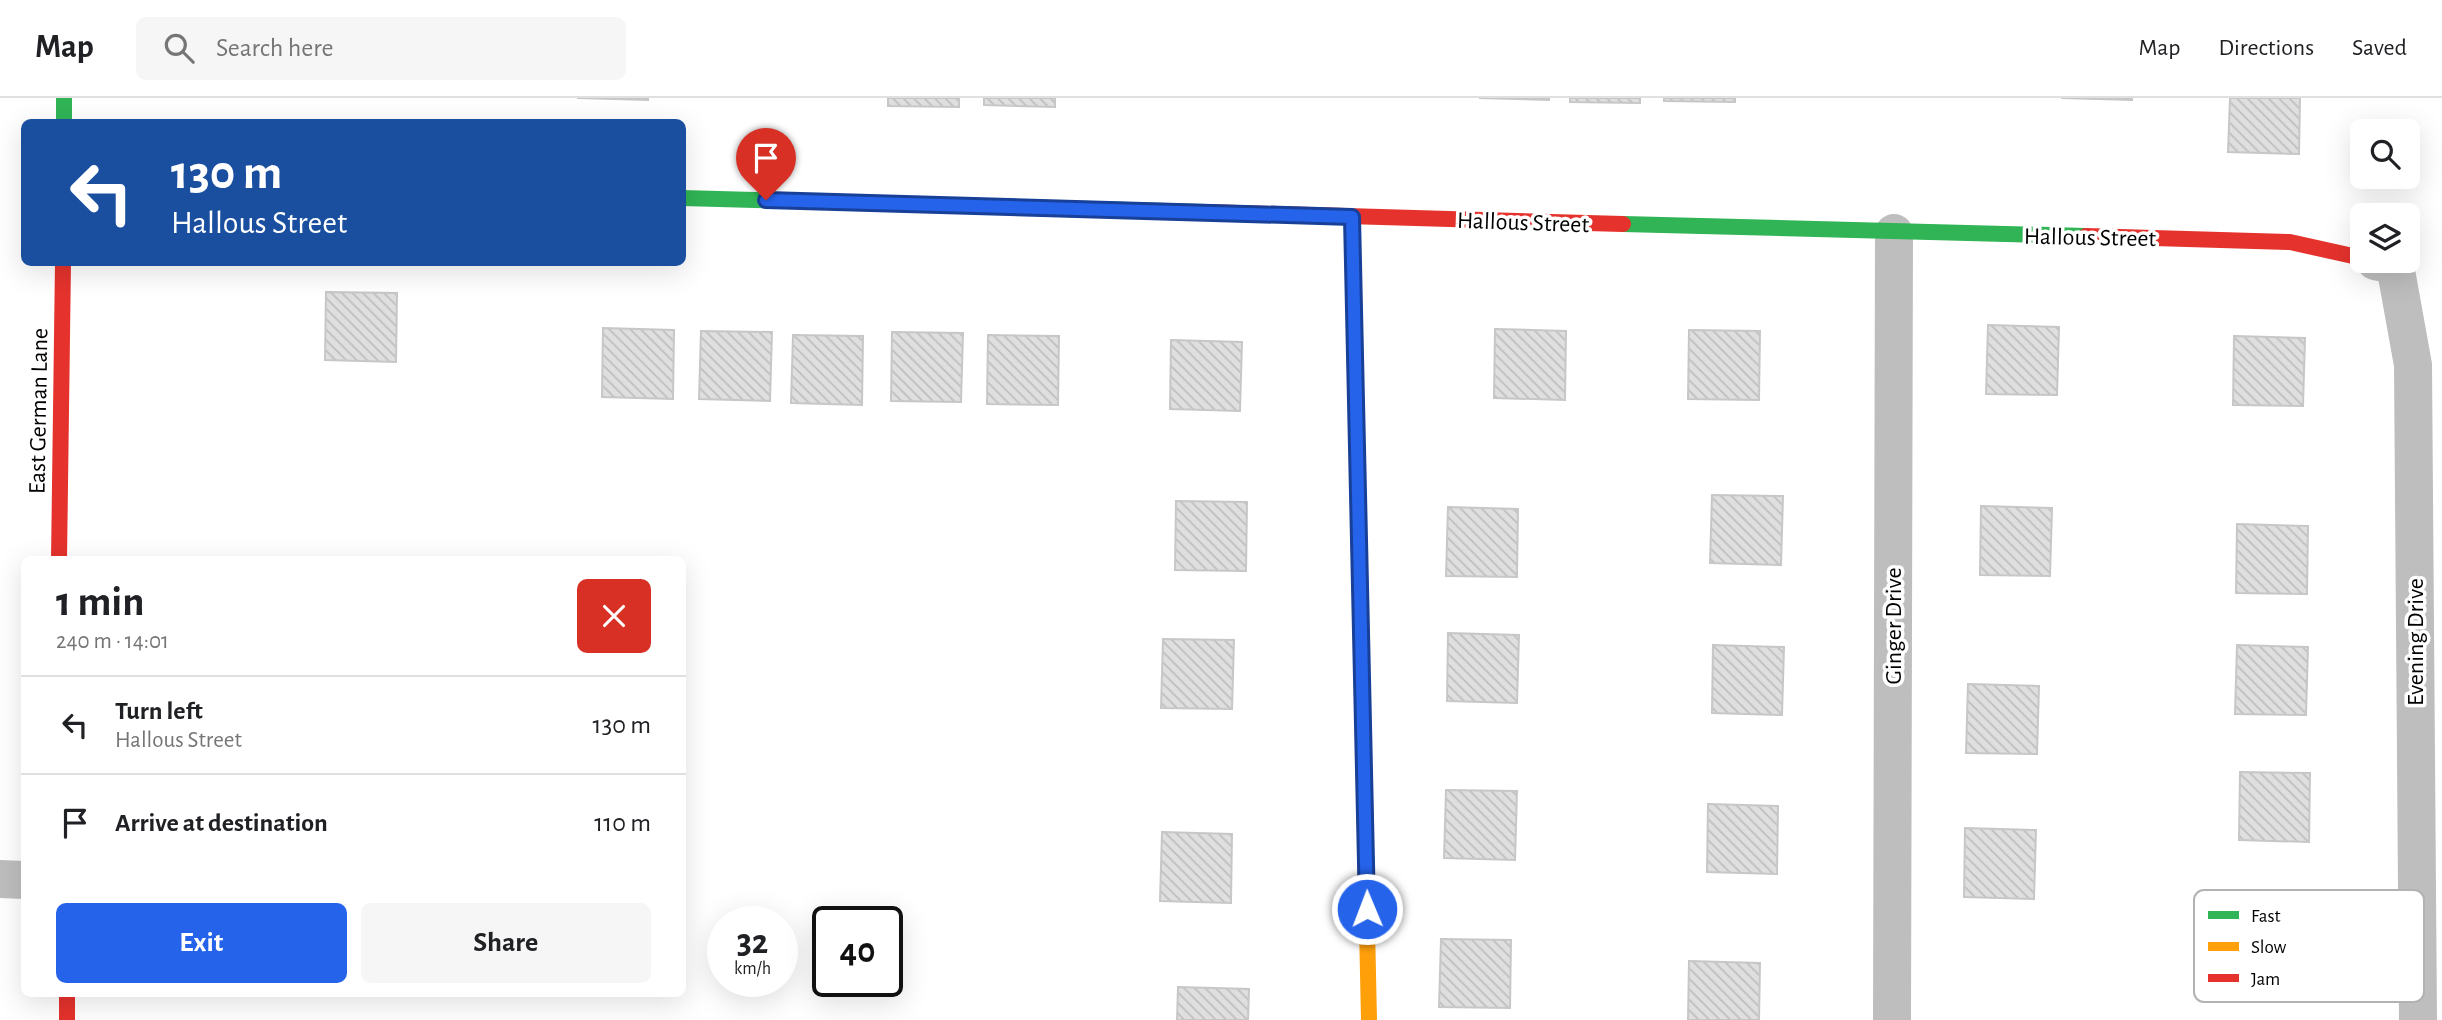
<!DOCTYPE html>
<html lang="en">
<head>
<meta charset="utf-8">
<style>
	:root { --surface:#fff; --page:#f6f6f6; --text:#202124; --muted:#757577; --line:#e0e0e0; --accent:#2563eb }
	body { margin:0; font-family:"Alegreya Sans",sans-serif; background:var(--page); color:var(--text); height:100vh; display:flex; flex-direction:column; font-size:26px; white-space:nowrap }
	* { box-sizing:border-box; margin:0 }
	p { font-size:23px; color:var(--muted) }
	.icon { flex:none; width:38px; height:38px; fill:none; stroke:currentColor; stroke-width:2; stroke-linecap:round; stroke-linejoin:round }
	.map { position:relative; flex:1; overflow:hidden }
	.details { position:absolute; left:21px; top:458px; width:665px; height:441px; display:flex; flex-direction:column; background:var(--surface); border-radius:10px; box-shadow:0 7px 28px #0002 }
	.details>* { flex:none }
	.guide { position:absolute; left:21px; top:21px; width:665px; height:147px; border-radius:10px; box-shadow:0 7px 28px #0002; background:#1a4fa0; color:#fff; overflow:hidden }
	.controls { position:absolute; left:2350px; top:21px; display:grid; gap:14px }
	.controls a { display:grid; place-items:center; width:70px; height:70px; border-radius:10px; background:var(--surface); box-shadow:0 7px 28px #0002; font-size:35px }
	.speed { position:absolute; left:707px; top:808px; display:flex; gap:14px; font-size:35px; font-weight:700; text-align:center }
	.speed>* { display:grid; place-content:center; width:91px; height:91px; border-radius:50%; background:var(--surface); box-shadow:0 7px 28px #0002; line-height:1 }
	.speed small { font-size:18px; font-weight:400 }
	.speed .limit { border:4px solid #111; border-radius:10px; background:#fff; color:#111 }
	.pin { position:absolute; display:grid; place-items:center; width:60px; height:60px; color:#fff; margin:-72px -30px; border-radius:50% 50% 50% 0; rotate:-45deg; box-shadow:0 0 7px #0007 }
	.pin .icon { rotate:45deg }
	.me { position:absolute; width:77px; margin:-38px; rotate:359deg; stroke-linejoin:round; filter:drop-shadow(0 0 5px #0008) }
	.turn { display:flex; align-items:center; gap:24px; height:147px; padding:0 35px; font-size:32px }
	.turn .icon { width:91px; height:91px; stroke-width:2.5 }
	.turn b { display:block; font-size:49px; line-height:60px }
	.round { display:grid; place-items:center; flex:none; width:74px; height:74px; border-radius:10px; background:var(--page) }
	.headline { display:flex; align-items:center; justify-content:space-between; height:119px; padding:0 35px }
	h1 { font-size:42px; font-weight:700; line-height:52px }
	.cta { display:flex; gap:14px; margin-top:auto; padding:14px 35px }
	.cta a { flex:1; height:80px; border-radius:10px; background:var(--accent); color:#fff; font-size:28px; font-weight:700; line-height:80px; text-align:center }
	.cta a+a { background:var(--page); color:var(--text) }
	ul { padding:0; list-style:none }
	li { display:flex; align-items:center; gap:21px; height:98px; padding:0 35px; border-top:2px solid var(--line) }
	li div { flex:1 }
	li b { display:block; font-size:26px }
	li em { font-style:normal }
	header { display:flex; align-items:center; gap:42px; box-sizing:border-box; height:98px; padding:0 35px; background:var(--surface); border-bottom:2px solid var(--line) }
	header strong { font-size:33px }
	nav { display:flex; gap:38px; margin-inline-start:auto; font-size:24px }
	.search { width:490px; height:63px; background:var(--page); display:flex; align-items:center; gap:18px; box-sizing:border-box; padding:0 24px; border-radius:10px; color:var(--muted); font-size:26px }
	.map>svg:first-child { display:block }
</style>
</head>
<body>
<header>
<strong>Map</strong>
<div class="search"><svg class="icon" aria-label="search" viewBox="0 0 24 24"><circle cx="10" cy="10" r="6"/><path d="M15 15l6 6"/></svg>Search here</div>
<nav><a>Map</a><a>Directions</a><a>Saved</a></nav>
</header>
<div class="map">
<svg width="2442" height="922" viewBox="0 0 2442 922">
	<defs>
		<pattern id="building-back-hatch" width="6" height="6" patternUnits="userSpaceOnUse" patternTransform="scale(1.75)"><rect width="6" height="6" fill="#dfdfdf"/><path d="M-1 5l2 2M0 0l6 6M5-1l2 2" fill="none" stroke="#bebebe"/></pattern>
	</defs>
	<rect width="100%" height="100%" fill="#fff"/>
	<g fill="url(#building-back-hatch)" stroke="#c7c7c7" stroke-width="2">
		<polygon points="577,0 648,0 648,2"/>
		<polygon points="888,0 959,0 959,9 888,8"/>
		<polygon points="984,0 1055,0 1055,9 984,7"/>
		<polygon points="1479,0 1549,0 1549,2"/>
		<polygon points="1570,0 1640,0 1640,5 1570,4"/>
		<polygon points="1664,0 1735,0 1735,4 1664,3"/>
		<polygon points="2061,0 2132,0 2132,2"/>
		<polygon points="2230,0 2300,0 2299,56 2228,54"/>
		<polygon points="326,194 397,195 396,264 325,262"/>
		<polygon points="1988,227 2059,229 2057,297 1986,296"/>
		<polygon points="603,230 674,232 673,301 602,299"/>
		<polygon points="1495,231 1566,233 1565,302 1494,300"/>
		<polygon points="1689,232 1760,233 1759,302 1688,301"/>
		<polygon points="701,233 772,234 770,303 699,301"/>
		<polygon points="892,234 963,235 961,304 891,303"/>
		<polygon points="793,237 863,238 862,307 791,305"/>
		<polygon points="988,237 1059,238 1058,307 987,306"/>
		<polygon points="2234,238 2305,240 2303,308 2233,307"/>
		<polygon points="1171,242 1242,244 1240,313 1170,311"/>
		<polygon points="1712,397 1783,398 1781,467 1710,465"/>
		<polygon points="1176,403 1247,404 1246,473 1175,472"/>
		<polygon points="1981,408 2052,410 2050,478 1980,477"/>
		<polygon points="1448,409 1518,411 1517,479 1446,478"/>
		<polygon points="2237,426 2308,428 2307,496 2236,495"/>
		<polygon points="1448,535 1519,537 1517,605 1447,603"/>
		<polygon points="1163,541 1234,542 1232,611 1161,610"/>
		<polygon points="1713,547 1784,549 1782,617 1712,615"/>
		<polygon points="2237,547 2308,549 2306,617 2235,616"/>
		<polygon points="1968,586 2039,588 2037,656 1966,655"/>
		<polygon points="2240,674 2310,675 2309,744 2239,742"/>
		<polygon points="1446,692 1517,693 1515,762 1444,760"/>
		<polygon points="1708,706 1778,708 1777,776 1707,774"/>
		<polygon points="1965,730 2036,732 2034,801 1964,799"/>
		<polygon points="1162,734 1232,736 1231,805 1160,803"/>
		<polygon points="1441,841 1511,842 1510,910 1439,909"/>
		<polygon points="1689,863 1760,865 1759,922 1688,922"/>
		<polygon points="1178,889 1249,891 1248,922 1177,922"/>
	</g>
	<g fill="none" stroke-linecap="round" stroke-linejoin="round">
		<g stroke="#bebebe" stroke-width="38">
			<polyline points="2375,163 2395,167 2413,267 2418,922"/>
			<polyline points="0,781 24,782"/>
			<polyline points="1892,922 1894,135"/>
		</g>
		<g stroke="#30b455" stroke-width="16">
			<polyline points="64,0 64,24"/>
			<polyline points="682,100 1205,114"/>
			<polyline points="1352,119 1359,457"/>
			<polyline points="1623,126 2086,138"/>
		</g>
		<polyline stroke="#ff9f0a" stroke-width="16" points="1359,457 1369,922"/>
		<g stroke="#e5322d" stroke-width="16">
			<polyline points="1205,114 1623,126"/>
			<polyline points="2086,138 2290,144 2362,160"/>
			<polyline points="59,462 63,164"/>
			<polyline points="67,896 67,922"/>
		</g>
	</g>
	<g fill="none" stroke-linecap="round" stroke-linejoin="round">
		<defs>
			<polyline id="route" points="766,102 1352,119 1367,811"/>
		</defs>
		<use href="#route" stroke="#184099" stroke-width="18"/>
		<use href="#route" stroke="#2563eb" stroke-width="12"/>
	</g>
	<g text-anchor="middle" stroke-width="7" stroke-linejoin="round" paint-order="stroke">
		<g font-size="24" fill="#000" stroke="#fff">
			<text transform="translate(1523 124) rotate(2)" y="8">Hallous Street</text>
			<text transform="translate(2090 139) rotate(1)" y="8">Hallous Street</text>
			<text transform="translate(38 313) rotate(-89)" y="8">East German Lane</text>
			<text transform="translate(1893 528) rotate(-90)" y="8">Ginger Drive</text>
			<text transform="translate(2415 544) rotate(-90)" y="8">Evening Drive</text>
		</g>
	</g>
	<rect x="2194" y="792" width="230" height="112" rx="10" fill="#fff" stroke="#b2b2b2" stroke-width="2"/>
	<rect x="2208" y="813" width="31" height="8" fill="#30b455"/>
	<rect x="2208" y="844" width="31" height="9" fill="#ff9f0a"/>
	<rect x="2208" y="876" width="31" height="8" fill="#e5322d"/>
	<g font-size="19" fill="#000">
		<text x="2251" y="824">Fast</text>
		<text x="2251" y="855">Slow</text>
		<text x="2251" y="887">Jam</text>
	</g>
</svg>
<div class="controls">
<a><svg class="icon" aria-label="search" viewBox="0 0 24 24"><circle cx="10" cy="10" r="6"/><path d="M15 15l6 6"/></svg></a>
<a><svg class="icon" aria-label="layers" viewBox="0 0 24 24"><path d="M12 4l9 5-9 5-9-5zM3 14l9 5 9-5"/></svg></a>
</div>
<div class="speed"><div>32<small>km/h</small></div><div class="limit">40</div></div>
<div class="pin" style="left:766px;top:102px;background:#d93025"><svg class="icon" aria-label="arrive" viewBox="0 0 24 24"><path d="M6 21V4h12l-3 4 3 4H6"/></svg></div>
<svg class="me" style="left:1367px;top:811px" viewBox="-20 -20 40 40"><circle r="17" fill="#2563eb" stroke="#fff" stroke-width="3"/><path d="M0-11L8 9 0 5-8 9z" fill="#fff"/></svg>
<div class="guide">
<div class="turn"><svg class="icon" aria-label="left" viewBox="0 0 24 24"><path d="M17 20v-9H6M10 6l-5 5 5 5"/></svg><div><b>130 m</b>Hallous Street</div></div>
</div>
<section class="details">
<div class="headline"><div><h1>1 min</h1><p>240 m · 14:01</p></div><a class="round" style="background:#d93025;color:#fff"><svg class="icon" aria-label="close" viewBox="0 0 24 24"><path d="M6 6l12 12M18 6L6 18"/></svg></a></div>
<ul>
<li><svg class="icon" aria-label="left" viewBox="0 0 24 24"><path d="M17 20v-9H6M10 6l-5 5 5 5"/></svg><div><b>Turn left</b><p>Hallous Street</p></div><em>130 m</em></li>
<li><svg class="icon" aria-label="arrive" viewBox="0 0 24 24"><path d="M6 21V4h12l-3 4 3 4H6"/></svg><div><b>Arrive at destination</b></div><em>110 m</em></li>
</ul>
<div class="cta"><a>Exit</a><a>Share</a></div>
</section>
</div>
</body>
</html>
